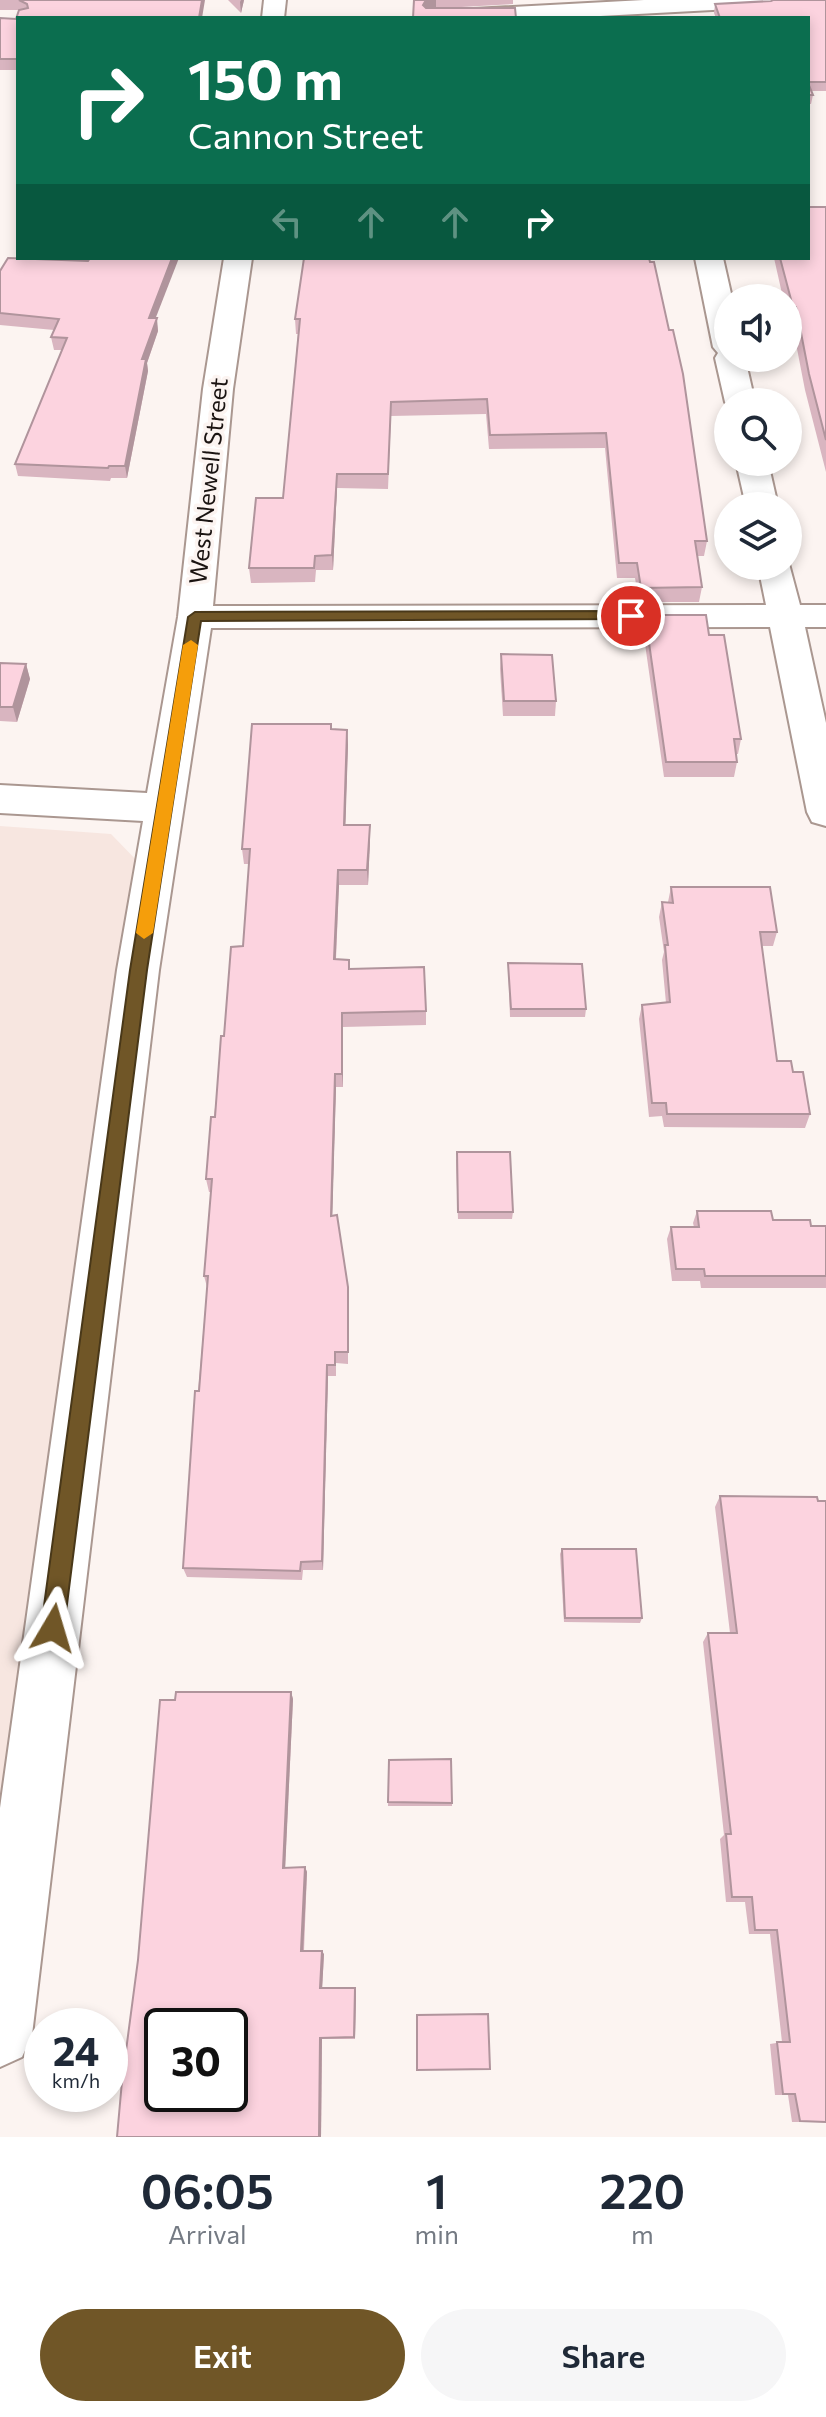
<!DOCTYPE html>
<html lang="en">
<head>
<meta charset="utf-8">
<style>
	:root { --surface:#fff; --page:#f6f6f7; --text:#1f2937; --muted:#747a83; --accent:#705627 }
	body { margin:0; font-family:Commissioner,sans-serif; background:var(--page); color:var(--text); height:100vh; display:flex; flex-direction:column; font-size:30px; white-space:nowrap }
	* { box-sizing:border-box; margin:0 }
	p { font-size:26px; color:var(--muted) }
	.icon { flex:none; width:44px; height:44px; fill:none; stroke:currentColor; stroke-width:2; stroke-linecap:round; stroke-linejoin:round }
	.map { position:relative; height:2137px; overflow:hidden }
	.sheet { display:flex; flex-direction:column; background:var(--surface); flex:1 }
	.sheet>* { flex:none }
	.top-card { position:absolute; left:16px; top:16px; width:794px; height:244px; border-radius:0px; box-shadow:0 4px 12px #0003; background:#0b6e4f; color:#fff; overflow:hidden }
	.buttons { position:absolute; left:714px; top:284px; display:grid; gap:16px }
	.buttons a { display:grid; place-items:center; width:88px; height:88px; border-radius:50%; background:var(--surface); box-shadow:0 4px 12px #0003; font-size:40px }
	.speed { position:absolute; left:24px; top:2008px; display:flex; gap:16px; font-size:40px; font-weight:700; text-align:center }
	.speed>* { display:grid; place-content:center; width:104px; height:104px; border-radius:50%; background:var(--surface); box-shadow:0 4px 12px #0003; line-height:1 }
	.speed small { font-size:20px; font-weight:400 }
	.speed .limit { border:4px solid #111; border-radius:12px; background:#fff; color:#111 }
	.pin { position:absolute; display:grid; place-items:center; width:68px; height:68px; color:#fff; margin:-34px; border:4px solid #fff; border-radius:50%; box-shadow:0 2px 8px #0007 }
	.me { position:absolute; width:88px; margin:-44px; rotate:7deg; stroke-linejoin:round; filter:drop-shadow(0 0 6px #0008) }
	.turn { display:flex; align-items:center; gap:28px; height:168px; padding:0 40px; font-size:36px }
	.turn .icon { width:104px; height:104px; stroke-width:2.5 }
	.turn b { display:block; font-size:56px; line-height:68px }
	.lanes { display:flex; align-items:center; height:76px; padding:0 40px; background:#0003; justify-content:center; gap:40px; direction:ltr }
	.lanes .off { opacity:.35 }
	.eta { display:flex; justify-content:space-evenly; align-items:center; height:136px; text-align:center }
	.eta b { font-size:48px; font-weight:600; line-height:56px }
	.cta { display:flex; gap:16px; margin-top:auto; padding:16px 40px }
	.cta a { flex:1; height:92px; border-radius:48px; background:var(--accent); color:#fff; font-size:32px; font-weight:600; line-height:92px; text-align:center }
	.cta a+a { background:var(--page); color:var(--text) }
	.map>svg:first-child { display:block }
</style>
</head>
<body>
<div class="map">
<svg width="826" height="2137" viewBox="0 0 826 2137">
	<rect width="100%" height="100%" fill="#fcf4f1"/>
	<polygon fill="#f7e6e0" points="0,826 111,834 141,865 0,1833"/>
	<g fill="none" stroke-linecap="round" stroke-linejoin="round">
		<defs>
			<g id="street">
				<polygon points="264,0 286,0 284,18 262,18"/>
				<polygon points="224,258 252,258 233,389 213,606 766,605 758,566 788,566 788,560 800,605 826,605 826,627 805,627 826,723 826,826 812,822 807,812 770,627 211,628 159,970 32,2035 22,2057 0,2067 0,1808 117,970 143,821 0,813 0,785 147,793 178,617 203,389"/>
				<polygon points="695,258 723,258 732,298 728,298 728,358 745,358 755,402 728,402 728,407 725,402 715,358 718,353 713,347"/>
				<polygon points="736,462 768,462 778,506 746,506"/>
			</g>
			<polygon id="secondary" points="644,0 780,0 769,7 563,18 426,18 429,13 437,11"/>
		</defs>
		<use href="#street" stroke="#aa9790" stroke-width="4"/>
		<use href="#secondary" stroke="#aa9790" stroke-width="4"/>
		<use href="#street" fill="#fff" fill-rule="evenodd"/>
		<use href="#secondary" fill="#fff" fill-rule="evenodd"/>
	</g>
	<g fill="#d9b5c0">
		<polygon points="0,0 205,0 18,18 18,70 0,70 0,18 16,19 19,10 0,10"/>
		<polygon points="228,0 244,0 241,13"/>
		<polygon points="414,0 513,0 513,4 444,8 413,18"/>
		<polygon points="826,0 826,91 811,91 813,95 811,104 808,104 808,18 716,18 714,13 715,4"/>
		<polygon points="826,207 826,472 805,390 792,323 789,323 788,318 788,298 783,298 774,258 808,258"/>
		<polygon points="649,258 707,541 704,556 697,556 702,587 699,602 639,602 635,578 617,578 605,448 489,449 486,414 391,416 388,489 337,488 333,570 316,570 315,582 251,583 249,568 283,498 298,334 296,334 295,319"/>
		<polygon points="88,261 156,318 158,331 147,363 148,371 127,478 111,478 110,481 18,476 15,464 62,350 54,350 51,337 54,330 0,325 0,271"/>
		<polygon points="645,615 709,635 741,739 738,754 736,754 737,762 734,777 664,777 643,630"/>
		<polygon points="501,654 556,701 555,716 503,716 500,669"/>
		<polygon points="0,663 26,664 30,679 17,722 0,721"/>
		<polygon points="332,729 347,730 348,745 345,825 370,840 368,885 339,885 336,959 350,969 426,1011 426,1025 343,1027 343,1087 336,1087 332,1216 348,1287 348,1364 336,1363 336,1376 328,1376 323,1570 303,1570 302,1580 187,1577 183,1568 207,1287 204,1276 211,1192 209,1192 206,1179 224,1036 243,946 249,864 244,864 242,849"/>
		<polygon points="671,887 777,932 773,946 762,946 777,1061 793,1072 810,1114 805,1128 664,1127 662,1116 649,1117 639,1019 642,1005 666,1003 662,960 664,952 659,917 662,902 668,902"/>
		<polygon points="508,963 586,1009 585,1017 510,1017"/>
		<polygon points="456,1159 513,1212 512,1219 458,1219"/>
		<polygon points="697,1211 811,1226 826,1226 826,1288 701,1288 700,1281 672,1281 667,1239 671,1227 694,1227 693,1223"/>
		<polygon points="720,1496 826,2122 792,2122 788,2095 775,2095 770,2044 782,2042 770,1934 749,1934 745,1902 726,1902 720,1839 724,1835 703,1642 708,1633 730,1633 715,1507"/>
		<polygon points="562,1549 642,1618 640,1623 564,1622 560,1554"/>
		<polygon points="291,1692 293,1699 285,1867 305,1867 307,1872 304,1951 324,1954 322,1988 356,1991 355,2039 322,2039 321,2137 175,1700"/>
		<polygon points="389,1760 452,1803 452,1806 388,1806"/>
	</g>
	<g fill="#b0949c">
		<polygon points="202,0 205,0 202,18 199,18"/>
		<polygon points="241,0 244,0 241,13 240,2"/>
		<polygon points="426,0 436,0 436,8 423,18 423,5"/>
		<polygon points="172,258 179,258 151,330 149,318"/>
		<polygon points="157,318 158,331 147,363 148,371 127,478 125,466 142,359"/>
		<polygon points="337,474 337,488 333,570 332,555"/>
		<polygon points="26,664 30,679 17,722 13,707"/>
		<polygon points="347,730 348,745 345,840 344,825"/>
		<polygon points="370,825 370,840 368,885 367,870"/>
		<polygon points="338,870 339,885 335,974 334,959"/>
		<polygon points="342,1013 343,1027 343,1087 342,1074"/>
		<polygon points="335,1074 336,1087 332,1228 331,1216"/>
		<polygon points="327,1365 328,1376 323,1570 322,1561"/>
		<polygon points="291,1692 293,1699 285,1872 283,1868"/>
		<polygon points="305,1867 307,1872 303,1954 301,1951"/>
		<polygon points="322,1951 324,1954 322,1991 320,1988"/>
		<polygon points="355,1988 356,1991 355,2039 354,2037"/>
		<polygon points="320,2038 322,2039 321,2137 319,2137"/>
	</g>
	<g fill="#fcd3df" stroke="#b0949c" stroke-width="2" fill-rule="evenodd">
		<polygon points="19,0 202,0 199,18 18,18 18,59 0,59 0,18 16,19 19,10 28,8 27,4"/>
		<polygon points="414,0 426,0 423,5 426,8 515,8 516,18 413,18"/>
		<polygon points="773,0 826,0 826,82 808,82 808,18 720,18 715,4 771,1"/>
		<polygon points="808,83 813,95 808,95"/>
		<polygon points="808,207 826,207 826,440 809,374 796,307 793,307 780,258 808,258"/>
		<polygon points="8,258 88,261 90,258 172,258 149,318 157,318 142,359 146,359 125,466 109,466 108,468 15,464 67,338 51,337 59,319 0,313 0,271"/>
		<polygon points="304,258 649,258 650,262 654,262 669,330 673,330 683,374 707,541 695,541 702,587 641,588 637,563 619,563 606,433 490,435 487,399 391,402 388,474 337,474 332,555 315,556 314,568 249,568 256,498 283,498 300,319 295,319"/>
		<polygon points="645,615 706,615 709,635 724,635 741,739 734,739 737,762 666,762"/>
		<polygon points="501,654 552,655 556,701 504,701"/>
		<polygon points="0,663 26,664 13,707 0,707"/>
		<polygon points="252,724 331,724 331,729 347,730 344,825 370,825 367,870 338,870 334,959 349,960 349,969 424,967 426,1011 342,1013 342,1074 335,1074 331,1216 337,1215 348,1287 348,1352 335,1352 335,1365 327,1365 322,1561 301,1562 300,1571 183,1568 195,1391 199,1391 208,1276 204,1276 212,1179 206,1179 211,1117 215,1117 221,1036 224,1036 231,947 243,946 250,849 242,849"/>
		<polygon points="671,887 770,887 777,932 760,932 777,1061 791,1061 793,1072 803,1072 810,1114 667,1114 666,1103 652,1103 642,1005 670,1002 665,945 668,945 662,902 673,903"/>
		<polygon points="508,963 582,964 586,1009 511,1009"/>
		<polygon points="457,1152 510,1152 513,1212 458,1212"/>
		<polygon points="697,1211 771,1211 773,1220 810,1220 811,1226 826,1226 826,1276 705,1276 704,1269 676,1269 671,1227 699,1227"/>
		<polygon points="720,1496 817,1497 818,1501 826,1501 826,2122 800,2121 795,2094 783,2094 777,2042 790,2042 777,1930 755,1930 752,1897 732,1897 726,1834 731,1834 708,1633 737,1633"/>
		<polygon points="562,1549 636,1549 642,1618 565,1618"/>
		<path d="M 176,1692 L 291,1692 L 283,1868 L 305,1867 L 301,1951 L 322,1951 L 320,1988 L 355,1988 L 354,2037 L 320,2038 L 319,2137 L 117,2137 L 122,2081 L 138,1960 L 160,1700 L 175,1700 ZM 162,2026 L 230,2026 L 230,2094 L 162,2094 Z"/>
		<polygon points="451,1759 452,1803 388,1802 389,1760"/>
		<polygon points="488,2014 490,2069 417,2070 417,2015"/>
	</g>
	<polygon fill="#705627" stroke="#493819" stroke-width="2" points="631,611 638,616 636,619 201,621 147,970 64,1628 61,1636 53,1639 45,1636 41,1628 130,970 188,617 195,612"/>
	<polygon fill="#f59e0b" points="191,640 198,645 153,933 144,939 136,933 183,645"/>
	<g text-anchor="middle" stroke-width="7" stroke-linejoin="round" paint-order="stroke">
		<g font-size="24" fill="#1a1311" stroke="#fcf4f1">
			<text transform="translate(209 481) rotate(-84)" y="8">West Newell Street</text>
		</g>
	</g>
</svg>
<div class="buttons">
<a><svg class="icon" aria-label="sound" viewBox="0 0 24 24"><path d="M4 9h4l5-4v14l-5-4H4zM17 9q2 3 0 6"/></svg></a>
<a><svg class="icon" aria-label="search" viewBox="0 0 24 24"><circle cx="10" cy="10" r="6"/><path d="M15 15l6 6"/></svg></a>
<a><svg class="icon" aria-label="layers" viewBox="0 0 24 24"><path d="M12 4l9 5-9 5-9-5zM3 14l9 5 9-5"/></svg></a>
</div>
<div class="speed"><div>24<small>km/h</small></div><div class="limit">30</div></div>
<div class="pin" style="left:631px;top:616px;background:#d93025"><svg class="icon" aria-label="arrive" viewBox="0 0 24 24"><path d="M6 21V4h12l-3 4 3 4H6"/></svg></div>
<svg class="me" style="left:53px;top:1628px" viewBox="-20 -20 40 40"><path d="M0-17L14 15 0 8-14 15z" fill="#705627" stroke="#fff" stroke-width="4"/></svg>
<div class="top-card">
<div class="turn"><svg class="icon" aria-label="right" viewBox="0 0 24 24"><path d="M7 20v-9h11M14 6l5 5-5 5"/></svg><div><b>150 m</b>Cannon Street</div></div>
<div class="lanes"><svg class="icon off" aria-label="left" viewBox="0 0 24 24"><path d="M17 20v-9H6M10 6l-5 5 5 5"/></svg><svg class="icon off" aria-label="ahead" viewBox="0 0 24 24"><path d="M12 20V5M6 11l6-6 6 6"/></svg><svg class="icon off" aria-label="ahead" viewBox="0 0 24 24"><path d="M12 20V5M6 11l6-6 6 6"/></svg><svg class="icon" aria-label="right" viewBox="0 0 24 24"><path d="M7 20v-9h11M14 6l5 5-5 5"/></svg></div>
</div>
</div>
<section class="sheet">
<div class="eta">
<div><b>06:05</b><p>Arrival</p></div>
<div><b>1</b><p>min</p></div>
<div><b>220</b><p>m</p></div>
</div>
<div class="cta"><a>Exit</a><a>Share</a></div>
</section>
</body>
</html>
